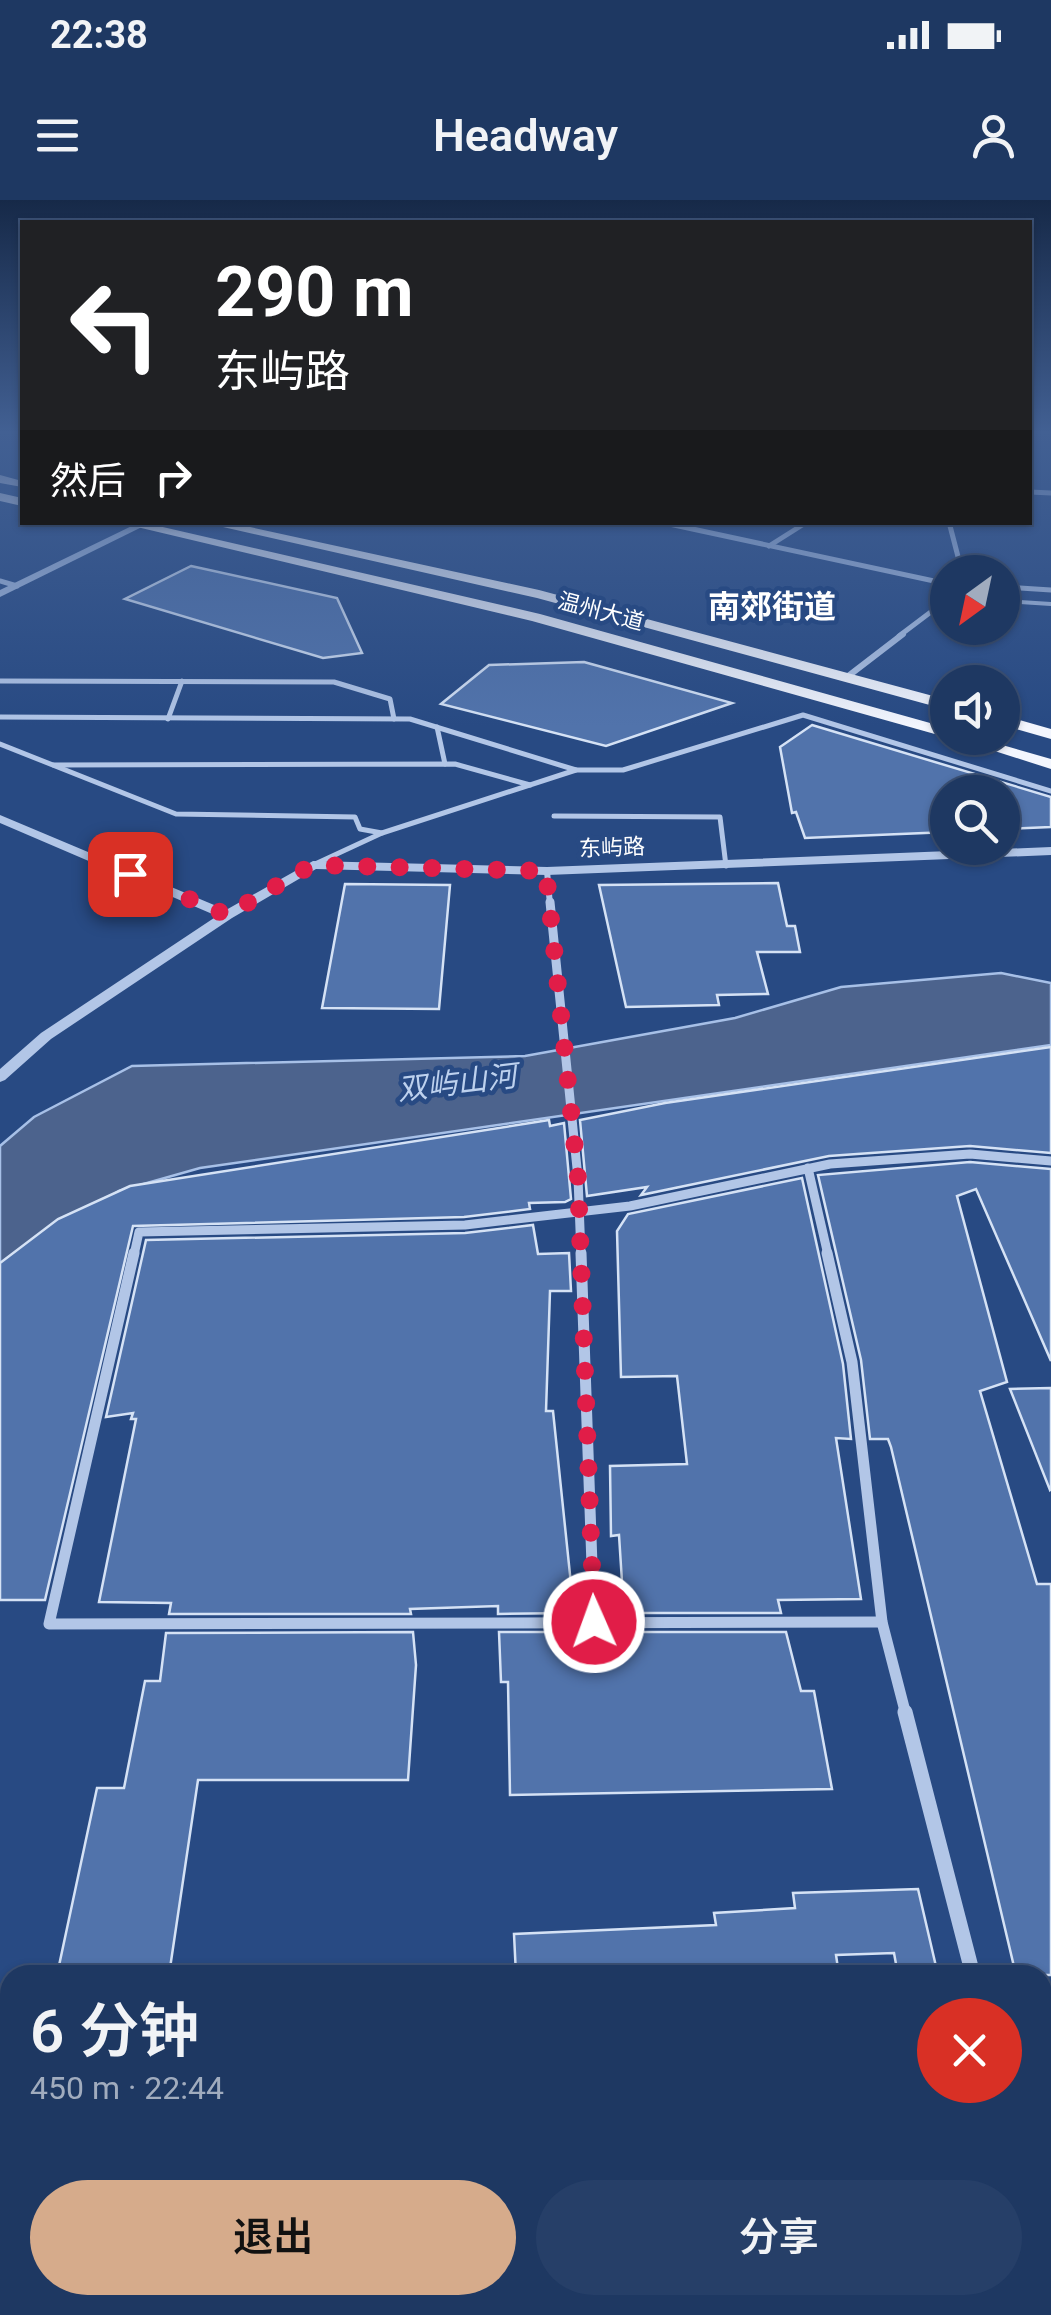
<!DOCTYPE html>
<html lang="zh">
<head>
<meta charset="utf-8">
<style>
	:root { --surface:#1e3862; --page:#263f68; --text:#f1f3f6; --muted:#a1acbe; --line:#3c5277; --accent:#d6ab8b }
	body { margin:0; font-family:Roboto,"Noto Sans SC",sans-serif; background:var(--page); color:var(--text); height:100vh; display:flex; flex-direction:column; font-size:38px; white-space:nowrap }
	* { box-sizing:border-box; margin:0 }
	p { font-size:32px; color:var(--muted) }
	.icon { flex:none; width:55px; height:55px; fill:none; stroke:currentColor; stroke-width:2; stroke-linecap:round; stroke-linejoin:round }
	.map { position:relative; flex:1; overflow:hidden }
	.panel { position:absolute; left:0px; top:1765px; width:1052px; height:350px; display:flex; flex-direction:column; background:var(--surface); border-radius:30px 30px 0 0; box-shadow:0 2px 8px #0004,0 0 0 2px var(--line) }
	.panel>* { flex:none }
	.banner { position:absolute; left:20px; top:20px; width:1012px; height:305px; border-radius:0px; box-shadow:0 2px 8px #0004,0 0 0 2px var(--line); background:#202124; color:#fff; overflow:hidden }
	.needle { width:65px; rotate:213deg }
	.controls { position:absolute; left:930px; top:355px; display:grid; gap:20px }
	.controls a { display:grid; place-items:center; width:90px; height:90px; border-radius:50%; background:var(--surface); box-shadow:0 2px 8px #0004,0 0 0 2px var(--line); font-size:50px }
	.pin { position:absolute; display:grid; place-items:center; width:85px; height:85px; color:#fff; margin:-42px; border-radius:20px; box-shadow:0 5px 15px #0006 }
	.me { position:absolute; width:110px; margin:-55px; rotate:358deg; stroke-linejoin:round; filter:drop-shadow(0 0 8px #0008) }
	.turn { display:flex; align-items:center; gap:35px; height:210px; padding:0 30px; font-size:45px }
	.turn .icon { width:130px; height:130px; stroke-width:2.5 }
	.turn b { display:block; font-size:70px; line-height:85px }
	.then { display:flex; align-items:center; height:95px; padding:0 30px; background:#0003; gap:20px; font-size:38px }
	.round { display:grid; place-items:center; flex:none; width:105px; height:105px; border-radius:52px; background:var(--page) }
	.overview { display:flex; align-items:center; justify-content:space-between; height:170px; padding:0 30px }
	h1 { font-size:60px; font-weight:600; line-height:75px }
	.primary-button { display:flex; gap:20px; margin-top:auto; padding:20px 30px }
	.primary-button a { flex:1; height:115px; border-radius:60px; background:var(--accent); color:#111; font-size:40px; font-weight:600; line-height:115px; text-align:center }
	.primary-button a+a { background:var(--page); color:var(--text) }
	.status { display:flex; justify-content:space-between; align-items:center; height:70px; padding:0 50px; background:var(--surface); direction:ltr }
	.status svg { height:28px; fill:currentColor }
	header { display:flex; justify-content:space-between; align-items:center; height:130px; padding:0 30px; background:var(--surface); font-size:45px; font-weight:600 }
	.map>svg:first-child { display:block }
</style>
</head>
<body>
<div class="status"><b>22:38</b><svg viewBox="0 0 49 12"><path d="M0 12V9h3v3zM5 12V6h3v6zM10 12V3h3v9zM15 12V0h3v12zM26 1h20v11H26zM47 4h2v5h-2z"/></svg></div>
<header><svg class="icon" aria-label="menu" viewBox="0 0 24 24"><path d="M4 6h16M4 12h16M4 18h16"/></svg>Headway<svg class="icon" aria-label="person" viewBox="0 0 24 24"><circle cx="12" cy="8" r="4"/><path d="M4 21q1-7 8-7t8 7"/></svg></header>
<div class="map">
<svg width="1051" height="2115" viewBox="0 0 1051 2115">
	<rect width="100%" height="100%" fill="#284a83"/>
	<polygon fill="#4c638d" stroke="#a7c0e7" stroke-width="2.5" points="1001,773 1051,783 1051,845 200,968 119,991 33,1046 0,1076 0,946 34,917 132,866 525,856 735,818 841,787"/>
	<g fill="#5173ab" stroke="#d5e2f5" stroke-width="2.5">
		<polygon points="191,366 337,398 362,453 323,458 125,399"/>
		<polygon points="584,462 732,503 606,546 441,504 489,465"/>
		<polygon points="812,525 1051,597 1051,627 1002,629 1002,592 948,592 948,632 805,638 796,612 792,613 780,547"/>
		<polygon points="778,683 787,726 795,726 800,752 757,752 768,794 717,795 719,805 626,807 599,685"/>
		<polygon points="345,684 450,685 439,809 322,808"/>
		<polygon points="1051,847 1051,953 970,946 829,956 641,995 647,987 587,996 580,920 665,903"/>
		<polygon points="549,920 550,926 564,923 571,999 565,1002 529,1003 530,1009 464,1017 133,1026 45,1400 0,1400 0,1063 58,1019 130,986"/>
		<polygon points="970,962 1051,969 1051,1161 976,989 957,996 1007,1182 980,1191 1037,1384 1051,1384 1051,1775 1016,1775 891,1247 888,1239 870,1239 861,1160 818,975"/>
		<polygon points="802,978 843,1164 851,1239 836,1238 861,1399 778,1400 781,1413 624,1413 619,1335 611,1336 610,1266 687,1264 677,1176 621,1177 617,1031 628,1014"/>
		<polygon points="533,1025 538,1054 569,1053 571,1091 550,1091 546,1211 553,1211 574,1413 498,1414 498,1406 410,1409 411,1414 169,1414 171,1403 99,1402 136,1219 131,1219 133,1213 106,1217 146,1040 465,1033"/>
		<polygon points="1051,1188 1051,1289 1050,1290 1010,1189"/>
		<polygon points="413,1432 416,1465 408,1580 198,1580 169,1775 57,1775 97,1588 124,1588 145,1481 160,1481 166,1433"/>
		<polygon points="499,1432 576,1432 576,1437 626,1435 625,1432 786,1432 801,1491 814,1491 832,1589 510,1595 508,1482 501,1482"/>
		<polygon points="918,1689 938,1775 898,1775 894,1753 836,1755 839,1775 516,1775 514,1734 716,1725 714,1713 795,1708 793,1693"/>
	</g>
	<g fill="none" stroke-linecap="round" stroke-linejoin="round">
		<polyline stroke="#b2c6e7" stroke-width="4" points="1002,401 1051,404"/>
		<g stroke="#b2c6e7" stroke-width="5">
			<polyline points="0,481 334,482 390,499 394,519"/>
			<polyline points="0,517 410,519 576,570"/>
			<polyline points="168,519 182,481"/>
			<polyline points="437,527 445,564"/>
			<polyline points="0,544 176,614 355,617 360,629 382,633"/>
			<polyline points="53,565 455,564 530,585"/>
			<polyline points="554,616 720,617 726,666"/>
			<polyline points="313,665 382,633 576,570 623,570 803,515 1051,591"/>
		</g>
		<g stroke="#b2c6e7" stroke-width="5">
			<polyline points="1030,292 1051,293"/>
			<polyline points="660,322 948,384"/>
			<polyline points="949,322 962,372"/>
			<polyline points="769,346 807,322"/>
			<polyline points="0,381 17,386"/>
			<polyline points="1002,387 1051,390"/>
			<polyline points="899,436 948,399"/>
		</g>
		<g stroke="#b2c6e7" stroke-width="6">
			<polyline points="847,477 903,434"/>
			<polyline points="547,671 550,705"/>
		</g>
		<g stroke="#b2c6e7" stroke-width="9">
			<polyline points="550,702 578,978 581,1055"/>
			<polyline points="808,968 828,1055"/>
			<polyline points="134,1055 139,1032 465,1025 630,1006 830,964 970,954 1051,961"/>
		</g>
		<g stroke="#b2c6e7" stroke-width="11">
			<polyline points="134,1053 49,1424 882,1422"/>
			<polyline points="581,1053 594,1422"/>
			<polyline points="827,1053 852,1162 882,1422 906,1515"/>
		</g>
		<g stroke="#b2c6e7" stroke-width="15">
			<polyline points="905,1512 973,1775"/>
			<polyline points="1042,2044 1051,2077"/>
		</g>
		<g fill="#b2c6e7" fill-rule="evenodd">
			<polygon points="140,322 152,322 0,397 0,390"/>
			<polygon points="0,615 226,710 313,661 547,667 1051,647 1051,655 547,675 316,669 232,718 51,839 5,880 0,882 0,869 41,833 217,716 0,623"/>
		</g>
		<g fill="#f3f6fe" fill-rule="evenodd">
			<polygon points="0,275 22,281 22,287 0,283"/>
			<polygon points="0,293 22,298 22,306 0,301"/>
			<polygon points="116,322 141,322 540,414 948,528 949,538 532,421"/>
			<polygon points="201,322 227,322 539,390 948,500 948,510 537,398"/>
			<polygon points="1002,515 1051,529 1051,539 1002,525"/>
			<polygon points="954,538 978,538 1051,559 1051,569"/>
		</g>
	</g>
	<linearGradient id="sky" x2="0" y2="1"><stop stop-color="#162948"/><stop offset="0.44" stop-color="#426093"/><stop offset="1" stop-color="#426093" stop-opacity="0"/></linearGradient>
	<rect width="1051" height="527" fill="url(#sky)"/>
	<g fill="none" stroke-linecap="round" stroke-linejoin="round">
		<polyline stroke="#e11d48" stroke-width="18" stroke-dasharray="0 32.4" points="130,674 227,715 312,665 546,671 578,978 594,1422"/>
	</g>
	<g text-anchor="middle" stroke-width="9" stroke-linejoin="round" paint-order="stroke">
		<g font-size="22" fill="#fff" stroke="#284a83">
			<text transform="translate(601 411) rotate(15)" y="8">温州大道</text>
			<text transform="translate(612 647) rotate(-2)" y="8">东屿路</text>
		</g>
		<g font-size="30" font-style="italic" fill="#bdd1ee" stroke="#284a83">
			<text transform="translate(457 883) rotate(-7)" y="10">双屿山河</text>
		</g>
		<g font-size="32" font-weight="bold" fill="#fff" stroke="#284a83">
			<text x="772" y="418">南郊街道</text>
		</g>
	</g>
</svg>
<div class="controls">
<a><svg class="needle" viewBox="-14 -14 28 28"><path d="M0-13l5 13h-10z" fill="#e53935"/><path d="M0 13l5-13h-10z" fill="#a1acbe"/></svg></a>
<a><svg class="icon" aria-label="sound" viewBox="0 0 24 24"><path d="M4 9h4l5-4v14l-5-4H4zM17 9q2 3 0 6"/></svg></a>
<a><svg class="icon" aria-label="search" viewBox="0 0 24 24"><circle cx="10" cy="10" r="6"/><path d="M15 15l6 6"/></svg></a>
</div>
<div class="pin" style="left:130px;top:674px;background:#d93025"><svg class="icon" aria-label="arrive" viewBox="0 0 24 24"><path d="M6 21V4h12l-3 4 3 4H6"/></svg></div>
<svg class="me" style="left:594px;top:1422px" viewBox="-20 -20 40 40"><circle r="17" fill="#e11d48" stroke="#fff" stroke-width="3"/><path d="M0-11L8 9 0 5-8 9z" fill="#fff"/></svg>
<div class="banner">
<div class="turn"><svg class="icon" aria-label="left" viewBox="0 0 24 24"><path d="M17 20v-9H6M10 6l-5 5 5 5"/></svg><div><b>290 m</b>东屿路</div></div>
<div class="then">然后<svg class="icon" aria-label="right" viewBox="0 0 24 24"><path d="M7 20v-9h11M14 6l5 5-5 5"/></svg></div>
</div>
<section class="panel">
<div class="overview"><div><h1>6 分钟</h1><p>450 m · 22:44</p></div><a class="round" style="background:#d93025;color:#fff"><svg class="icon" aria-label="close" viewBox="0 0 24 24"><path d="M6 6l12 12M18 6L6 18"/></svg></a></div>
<div class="primary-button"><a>退出</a><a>分享</a></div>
</section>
</div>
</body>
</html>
